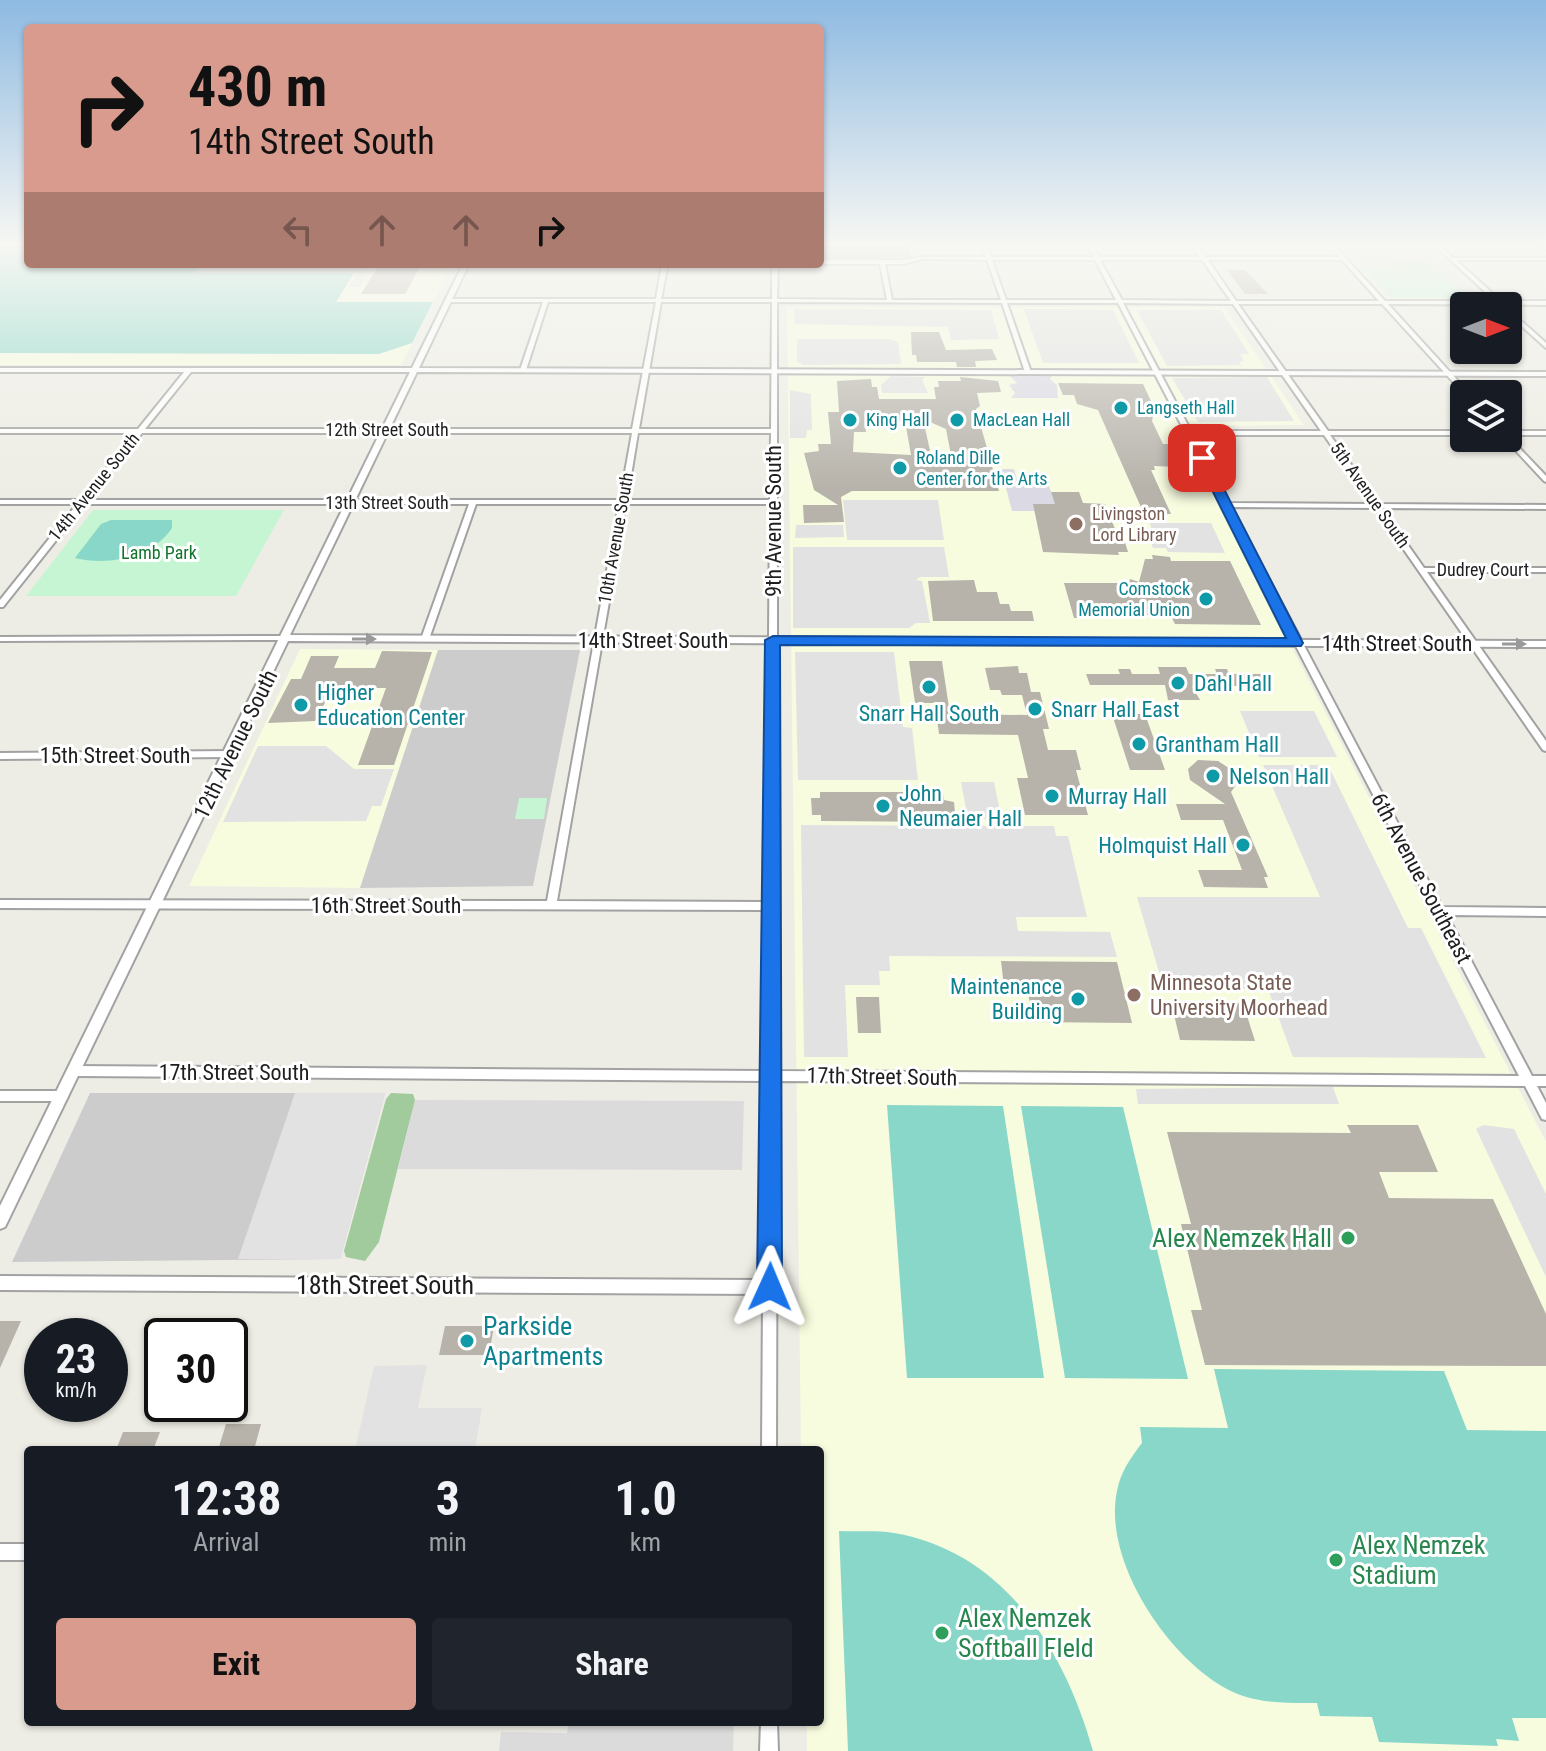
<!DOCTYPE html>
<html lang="en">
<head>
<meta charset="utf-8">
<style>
	:root { --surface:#171b24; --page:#20242c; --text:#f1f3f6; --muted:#9ea1a6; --accent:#d99b8e }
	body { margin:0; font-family:"Roboto Condensed",sans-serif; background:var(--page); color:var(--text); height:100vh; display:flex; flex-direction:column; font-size:30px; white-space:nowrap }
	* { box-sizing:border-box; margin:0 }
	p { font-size:26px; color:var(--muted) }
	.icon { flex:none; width:44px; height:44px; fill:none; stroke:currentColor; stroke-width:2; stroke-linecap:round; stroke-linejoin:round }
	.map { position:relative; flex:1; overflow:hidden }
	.details { position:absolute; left:24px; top:1446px; width:800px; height:280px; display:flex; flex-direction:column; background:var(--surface); border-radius:8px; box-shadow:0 2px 6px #0004 }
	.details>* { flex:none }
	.banner { position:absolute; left:24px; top:24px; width:800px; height:244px; border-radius:8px; box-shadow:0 2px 6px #0004; background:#d99b8e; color:#111; overflow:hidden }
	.needle { width:52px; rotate:90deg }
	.controls { position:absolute; left:1450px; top:292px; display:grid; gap:16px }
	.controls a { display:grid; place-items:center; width:72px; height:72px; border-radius:8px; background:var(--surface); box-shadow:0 2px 6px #0004; font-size:40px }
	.speed { position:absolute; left:24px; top:1318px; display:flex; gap:16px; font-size:40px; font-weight:700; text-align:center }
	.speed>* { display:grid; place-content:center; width:104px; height:104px; border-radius:50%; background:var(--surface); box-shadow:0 2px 6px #0004; line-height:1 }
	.speed small { font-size:20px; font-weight:400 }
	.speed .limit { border:4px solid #111; border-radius:12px; background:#fff; color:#111 }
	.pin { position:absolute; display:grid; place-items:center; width:68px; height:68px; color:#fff; margin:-34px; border-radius:16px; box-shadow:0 4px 12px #0006 }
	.me { position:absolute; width:88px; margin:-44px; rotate:1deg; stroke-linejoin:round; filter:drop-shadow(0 0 6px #0008) }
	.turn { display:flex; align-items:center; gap:28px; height:168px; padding:0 32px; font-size:36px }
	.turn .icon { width:104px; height:104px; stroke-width:2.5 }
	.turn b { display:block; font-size:56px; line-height:68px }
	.lanes { display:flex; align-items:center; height:76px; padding:0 32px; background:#0003; justify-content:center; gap:40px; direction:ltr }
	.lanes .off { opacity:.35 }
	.eta { display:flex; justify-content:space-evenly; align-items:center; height:136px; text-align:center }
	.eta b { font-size:48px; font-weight:700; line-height:56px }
	.button { display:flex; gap:16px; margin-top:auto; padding:16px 32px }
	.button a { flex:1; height:92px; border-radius:8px; background:var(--accent); color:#111; font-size:32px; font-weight:700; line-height:92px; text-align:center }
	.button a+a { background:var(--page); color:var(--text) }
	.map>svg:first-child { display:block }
</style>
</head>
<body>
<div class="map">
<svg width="1546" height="1751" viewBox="0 0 1546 1751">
	<rect width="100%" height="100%" fill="#eeede5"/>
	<g fill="#dcdbdb">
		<polygon points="415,1100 744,1101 742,1170 398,1169"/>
		<polygon points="569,1722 734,1722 733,1751 499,1751 501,1732 567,1733"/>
	</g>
	<g fill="#f7fcdf">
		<polygon points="0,243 28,243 28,264 453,264 401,365 0,365"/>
		<polygon points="787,307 1224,307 1304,425 1178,426 1546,1142 1546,1751 807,1751 807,1722 820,1722 820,1450 801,1450"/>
		<polygon points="300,649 438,650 360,888 189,886"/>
	</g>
	<g fill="#ccc">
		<polygon points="438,650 580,650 533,886 360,888"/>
		<polygon points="90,1093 385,1093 340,1259 12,1262"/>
	</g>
	<polygon fill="#a1ca9d" points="391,1093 413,1094 415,1100 379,1242 365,1261 346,1257 344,1251 386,1099"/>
	<polygon fill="#a8c5b2" points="820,243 908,243 912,257 820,260"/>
	<g fill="#c5f5d2">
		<polygon points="1392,261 1426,261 1470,298 1391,298 1363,268 1397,268"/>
		<polygon points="93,510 284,510 236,596 26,596"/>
		<polygon points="519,798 547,798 544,819 515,819"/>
	</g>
	<g fill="#89d7c8">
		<polygon points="0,243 28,243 28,264 203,264 196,273 354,273 336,302 433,302 412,343 379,354 0,353"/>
		<path d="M 111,520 L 172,520 L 172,528 C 152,558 108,566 75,558 L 101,524 Z"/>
		<polygon points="887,1105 1003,1106 1044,1378 907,1378"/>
		<polygon points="1021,1106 1123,1107 1188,1379 1065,1378"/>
		<path d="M 1214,1369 L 1444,1371 L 1467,1430 L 1546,1431 L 1546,1718 L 1512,1718 L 1519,1741 L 1496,1739 L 1498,1746 L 1379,1742 L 1372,1717 L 1320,1716 L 1317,1703 C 1289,1703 1259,1704 1233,1692 C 1171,1663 1102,1562 1117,1491 C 1121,1471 1130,1459 1142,1443 L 1140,1427 L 1228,1428 Z"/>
		<path d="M 839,1531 C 856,1532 876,1530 894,1533 C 1005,1552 1065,1651 1093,1751 L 848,1751 Z"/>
	</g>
	<g fill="#e2e2e2">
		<polygon points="1265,243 1319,243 1330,255 1275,255"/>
		<polygon points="1342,245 1410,246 1415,250 1430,250 1482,298 1470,298 1426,261 1393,261 1398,268 1363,268"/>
		<polygon points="203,264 370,264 360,287 349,287 358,273 195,273"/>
		<polygon points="794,309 991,310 999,339 951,340 948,327 795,324"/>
		<polygon points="1024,309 1113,310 1139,363 1043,363"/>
		<polygon points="1137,310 1221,310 1249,354 1240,354 1244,361 1239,362 1241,365 1167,366"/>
		<polygon points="797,339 891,339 898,342 901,364 804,365 797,362"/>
		<polygon points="891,376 925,377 922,380 928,393 882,393 881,385"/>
		<polygon points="1267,377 1294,421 1198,422 1172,378"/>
		<polygon points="790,390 811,394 812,430 807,430 806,438 790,438"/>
		<polygon points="843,500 938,500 944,540 847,540"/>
		<polygon points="1150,523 1211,523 1225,553 1168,552 1166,548 1153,548 1145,528 1151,528"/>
		<polygon points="796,525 843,525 844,537 795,538"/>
		<polygon points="793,547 944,547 949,577 920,577 916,580 922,581 930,623 916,623 909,628 793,628"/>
		<polygon points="795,652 894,652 903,727 912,728 918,780 798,780"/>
		<polygon points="1240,711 1314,711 1337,757 1259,757"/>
		<polygon points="258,746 326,746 354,769 394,769 381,806 372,806 366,821 223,822"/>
		<polygon points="1263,765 1328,765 1408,928 1421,928 1486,1058 1293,1057 1268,989 1164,989 1137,897 1320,897"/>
		<polygon points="961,782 994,782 1003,826 1054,826 1056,836 1068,836 1087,917 1016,917 1018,931 1110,932 1117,957 889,956 890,971 879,971 880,985 845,985 848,1057 804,1057 801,825 990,826 989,819 968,819"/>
		<polygon points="1333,1087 1339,1104 1138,1104 1136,1089"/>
		<polygon points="295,1093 385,1093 340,1259 238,1259"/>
		<polygon points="1483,1125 1514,1129 1546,1194 1546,1277 1476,1129"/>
		<polygon points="427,1365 418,1408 482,1408 475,1450 355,1450 374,1366"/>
	</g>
	<g fill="#dbd9e4">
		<polygon points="1052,376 1050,379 1057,385 1058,398 1011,398 1015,393 1009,385 1017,383 1010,376"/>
		<polygon points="1001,469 1014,469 1017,480 1030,486 1049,486 1054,500 1060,504 1034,504 1036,511 1012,511"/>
	</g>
	<g fill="#b7b3ab" fill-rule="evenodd">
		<polygon points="378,267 397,266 420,267 405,294 361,294"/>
		<polygon points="1227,270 1245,270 1268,294 1245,294"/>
		<polygon points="911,332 939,332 946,350 992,349 997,360 975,361 976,367 957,367 956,362 917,362 916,355 912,355"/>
		<path d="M 960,377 L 998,381 L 1001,392 L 977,393 L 980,406 L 976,409 L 999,491 L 852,491 L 841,497 L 844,522 L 804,523 L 803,505 L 838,505 L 814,490 L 804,453 L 819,451 L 818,444 L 831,444 L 828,412 L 839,412 L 837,381 L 871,379 L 872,387 L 877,387 L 879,399 L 936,399 L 934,387 L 939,387 L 938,381 L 961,381 ZM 872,416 L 895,416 L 895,421 L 905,421 L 911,455 L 853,452 L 854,432 L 866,432 L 865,425 L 873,425 ZM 923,419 L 946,429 L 951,455 L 931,455 Z"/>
		<polygon points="1058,383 1143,384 1158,416 1153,416 1152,421 1163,444 1172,444 1179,457 1177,467 1154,466 1155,470 1151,470 1171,514 1144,514 1098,410 1077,404 1074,395 1063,395"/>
		<polygon points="1051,492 1079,492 1083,503 1105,504 1119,539 1124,539 1128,552 1118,552 1119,555 1043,552 1033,504 1055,504"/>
		<polygon points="1152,555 1170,557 1171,561 1230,561 1261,625 1175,624 1170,614 1074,618 1064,583 1129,583 1130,579 1139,582 1145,559 1153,559"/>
		<polygon points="974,580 977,592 997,592 1000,604 1009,604 1011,611 1032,611 1034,621 933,621 928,581"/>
		<polygon points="382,651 432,652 394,765 358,765 386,688 333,688 315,721 268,723 291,679 301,679 311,656 339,656 334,668 375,668"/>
		<polygon points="909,661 942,661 950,714 1027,715 1022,695 1002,695 1000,690 990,690 985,668 1018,666 1019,673 1027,673 1031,692 1040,692 1049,729 1043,729 1048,750 1076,750 1081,770 1076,770 1088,815 1025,815 1017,778 1028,778 1018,735 939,734 935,703 915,703"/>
		<polygon points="1158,667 1186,667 1189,674 1217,674 1215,669 1227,669 1229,674 1262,674 1267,686 1192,686 1200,700 1168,700 1165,685 1090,685 1086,674 1120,674 1118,669 1130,669 1132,674 1160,674"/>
		<polygon points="1112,714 1145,714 1165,770 1130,770"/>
		<polygon points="1198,760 1218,761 1235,772 1239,781 1231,792 1268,877 1264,877 1268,888 1204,887 1198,870 1242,870 1223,820 1181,820 1176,804 1225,804 1190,780 1188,769"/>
		<polygon points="820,792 943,792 944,800 954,802 955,813 946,816 947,822 821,821 821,815 812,815 811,798 820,798"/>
		<polygon points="1001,961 1117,962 1132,1023 1033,1022 1027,987 1004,987"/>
		<polygon points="856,997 879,997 881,1033 858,1033"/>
		<polygon points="1171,1002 1243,1003 1255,1041 1180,1040"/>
		<polygon points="1347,1125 1418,1125 1438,1172 1379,1172 1389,1198 1493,1199 1546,1314 1546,1366 1205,1365 1191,1310 1202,1310 1181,1224 1191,1224 1167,1132 1351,1133"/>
		<polygon points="0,1321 21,1321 0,1368"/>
		<polygon points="445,1326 494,1326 489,1355 439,1355"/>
		<polygon points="226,1424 261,1424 254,1450 218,1450"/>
		<polygon points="123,1432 160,1432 153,1450 116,1450"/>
	</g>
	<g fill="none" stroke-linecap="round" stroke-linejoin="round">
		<defs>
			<g id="minor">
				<path d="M 982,243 L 987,243 L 991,257 L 1094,257 L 1087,243 L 1092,243 L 1099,257 L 1200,257 L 1191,243 L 1196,243 L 1205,257 L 1340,257 L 1327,243 L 1332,243 L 1385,301 L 1495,301 L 1432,243 L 1437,243 L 1453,258 L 1546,258 L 1546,260 L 1456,260 L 1501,301 L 1546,301 L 1546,305 L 1388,304 L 1470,394 L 1464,394 L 1382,304 L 1238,304 L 1328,431 L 1464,431 L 1464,435 L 1330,435 L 1379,504 L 1546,505 L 1546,509 L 1382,508 L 1424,568 L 1546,568 L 1546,572 L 1427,572 L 1546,741 L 1546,751 L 1543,750 L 1375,508 L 1231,507 L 1442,907 L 1546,908 L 1546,916 L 1447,915 L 1532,1076 L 1546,1076 L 1546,1086 L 1537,1086 L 1546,1103 L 1546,1120 L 1542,1119 L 1525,1086 L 777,1081 L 776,1450 L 762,1450 L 763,1294 L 0,1290 L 0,1276 L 763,1280 L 765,1081 L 74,1076 L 70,1075 L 68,1071 L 70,1067 L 74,1066 L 765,1071 L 767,910 L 0,908 L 0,900 L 547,901 L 619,504 L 476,504 L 429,639 L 425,641 L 421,639 L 469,504 L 85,504 L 3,607 L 0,607 L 0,600 L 77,504 L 0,504 L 0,500 L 81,500 L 135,433 L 0,433 L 0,429 L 138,429 L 184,372 L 0,372 L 0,368 L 417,368 L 420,370 L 417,372 L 191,372 L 145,429 L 632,429 L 656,302 L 548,302 L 526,370 L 523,372 L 520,370 L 543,302 L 448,302 L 446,301 L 446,299 L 656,299 L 662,264 L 668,264 L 661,299 L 772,299 L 772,264 L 778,264 L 777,299 L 887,300 L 880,264 L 820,264 L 820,260 L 904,260 L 922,257 L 986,257 ZM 922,259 L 987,260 L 1001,300 L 892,300 L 885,264 L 904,264 ZM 992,260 L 1095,260 L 1116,300 L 1006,300 ZM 1100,260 L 1202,260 L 1231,301 L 1122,300 ZM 1208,260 L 1342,260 L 1379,301 L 1236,301 ZM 661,302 L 772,302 L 771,429 L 639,429 ZM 777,302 L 1002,303 L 1025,372 L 1028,374 L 1031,372 L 1007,303 L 1118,303 L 1519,1076 L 777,1071 ZM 1123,303 L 1233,304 L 1321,431 L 1191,431 ZM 142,433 L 632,433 L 620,500 L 88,500 ZM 638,433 L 771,433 L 770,500 L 627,500 ZM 1193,435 L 1324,435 L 1372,504 L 1229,503 ZM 626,504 L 770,504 L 767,902 L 557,901 Z"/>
				<polygon points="1537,243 1542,243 1546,246 1546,250"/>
				<polygon points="1508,309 1546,343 1546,348 1508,314"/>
				<rect x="1508" y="431" width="38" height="4"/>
				<polygon points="1508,436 1546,476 1546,482 1544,481 1504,438 1508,438"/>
				<polygon points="286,636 290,638 289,640 0,641 0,637"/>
				<polygon points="230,751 235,754 230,757 0,759 0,753"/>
				<polygon points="0,1091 62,1091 66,1092 68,1096 66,1100 62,1101 0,1101"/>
				<rect x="0" y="1544" width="28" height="16"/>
				<polygon points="761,1722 777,1722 778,1751 760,1751"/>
			</g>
			<polygon id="tertiary" points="463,264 469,264 419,368 1546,372 1546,376 417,372 290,635 1546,641 1546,647 288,641 5,1227 0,1229 0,1206"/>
		</defs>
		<use href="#minor" stroke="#a2a2a2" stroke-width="4"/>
		<use href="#tertiary" stroke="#a2a2a2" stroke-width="4"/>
		<use href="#minor" fill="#fff" fill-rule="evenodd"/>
		<use href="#tertiary" fill="#fff" fill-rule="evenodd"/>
	</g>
	<defs><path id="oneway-solid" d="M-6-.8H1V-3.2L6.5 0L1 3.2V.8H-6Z" transform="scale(2)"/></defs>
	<g fill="#9a9a9a">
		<use href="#oneway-solid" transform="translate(364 639)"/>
		<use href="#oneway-solid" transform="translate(1514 644)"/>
	</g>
	<linearGradient id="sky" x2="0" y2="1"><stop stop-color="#8ebae2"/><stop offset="0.5" stop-color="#f7f7f3"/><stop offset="1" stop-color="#f7f7f3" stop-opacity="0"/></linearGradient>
	<rect width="1546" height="489" fill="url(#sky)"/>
	<polygon fill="#1a73e8" stroke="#114b97" stroke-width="2" points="1202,455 1208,458 1303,643 1301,646 780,645 782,1287 778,1296 770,1299 761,1296 757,1287 765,640 773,636 1286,638 1196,458"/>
	<g fill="#0f9aa8" stroke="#fff" stroke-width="3">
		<circle cx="1121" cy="408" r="8"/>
		<circle cx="850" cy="420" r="8"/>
		<circle cx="957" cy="420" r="8"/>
		<circle cx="900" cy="468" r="8"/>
		<circle cx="1206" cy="599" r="8"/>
		<circle cx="1178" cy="683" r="8"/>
		<circle cx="929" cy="687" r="8"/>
		<circle cx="301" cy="705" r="8"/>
		<circle cx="1035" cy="709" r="8"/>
		<circle cx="1139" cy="744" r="8"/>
		<circle cx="1213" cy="776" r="8"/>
		<circle cx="1052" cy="796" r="8"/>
		<circle cx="883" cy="806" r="8"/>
		<circle cx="1243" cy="845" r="8"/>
		<circle cx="1078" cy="999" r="8"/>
		<circle cx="467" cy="1341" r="8"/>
	</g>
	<g fill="#8d6e63" stroke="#fff" stroke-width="3">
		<circle cx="1076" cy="524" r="8"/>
		<circle cx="1134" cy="995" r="8"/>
	</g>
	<g fill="#2e9e5b" stroke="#fff" stroke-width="3">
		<circle cx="1348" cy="1238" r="8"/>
		<circle cx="1336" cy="1560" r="8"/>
		<circle cx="942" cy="1633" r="8"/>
	</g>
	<g text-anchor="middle" stroke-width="6" stroke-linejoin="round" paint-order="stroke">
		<g font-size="18" fill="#0d838f" stroke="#fff" text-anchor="start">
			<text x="1137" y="414">Langseth Hall</text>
			<text x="866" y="426">King Hall</text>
			<text x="973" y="426">MacLean Hall</text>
			<text x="916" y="464">Roland Dille<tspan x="916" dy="21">Center for the Arts</tspan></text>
			<text x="1190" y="595" text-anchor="end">Comstock<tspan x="1190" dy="21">Memorial Union</tspan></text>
		</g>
		<g font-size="18" fill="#1e1e1e" stroke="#fff">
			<text x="387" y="436">12th Street South</text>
			<text transform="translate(94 487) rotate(-51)" y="6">14th Avenue South</text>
			<text transform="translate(1370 495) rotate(55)" y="6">5th Avenue South</text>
			<text x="387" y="509">13th Street South</text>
			<text transform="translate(616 538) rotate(-80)" y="6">10th Avenue South</text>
			<text x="1483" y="576">Dudrey Court</text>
		</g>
		<g font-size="18" fill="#785e54" stroke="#fff" text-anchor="start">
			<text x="1092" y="520">Livingston<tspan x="1092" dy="21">Lord Library</tspan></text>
		</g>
		<g font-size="18" fill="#14742e" stroke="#fff">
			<text x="159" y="559">Lamb Park</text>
		</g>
		<g font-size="22" fill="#1e1e1e" stroke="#fff">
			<text transform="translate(773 521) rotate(-90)" y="8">9th Avenue South</text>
			<text x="653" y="648">14th Street South</text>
			<text x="1397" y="651">14th Street South</text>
			<text transform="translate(235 744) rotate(-64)" y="8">12th Avenue South</text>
			<text x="115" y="763">15th Street South</text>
			<text transform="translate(1422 878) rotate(62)" y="8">6th Avenue Southeast</text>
			<text x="386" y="913">16th Street South</text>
			<text x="234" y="1080">17th Street South</text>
			<text transform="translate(882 1076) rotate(1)" y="8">17th Street South</text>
		</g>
		<g font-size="22" fill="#0d838f" stroke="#fff" text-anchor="start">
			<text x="1194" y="691">Dahl Hall</text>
			<text x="317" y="700">Higher<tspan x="317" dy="25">Education Center</tspan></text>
			<text x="1051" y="717">Snarr Hall East</text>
			<text x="929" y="721" text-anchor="middle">Snarr Hall South</text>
			<text x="1155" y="752">Grantham Hall</text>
			<text x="1229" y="784">Nelson Hall</text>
			<text x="899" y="801">John<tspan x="899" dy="25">Neumaier Hall</tspan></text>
			<text x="1068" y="804">Murray Hall</text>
			<text x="1227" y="853" text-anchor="end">Holmquist Hall</text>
			<text x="1062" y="994" text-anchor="end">Maintenance<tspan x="1062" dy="25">Building</tspan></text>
		</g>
		<g font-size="22" fill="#785e54" stroke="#fff" text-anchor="start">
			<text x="1150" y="990">Minnesota State<tspan x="1150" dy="25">University Moorhead</tspan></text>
		</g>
		<g font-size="26" fill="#27864d" stroke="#fff" text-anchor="start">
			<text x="1332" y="1247" text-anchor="end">Alex Nemzek Hall</text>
			<text x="1352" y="1554">Alex Nemzek<tspan x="1352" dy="30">Stadium</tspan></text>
			<text x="958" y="1627">Alex Nemzek<tspan x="958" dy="30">Softball FIeld</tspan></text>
		</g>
		<g font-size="26" fill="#1e1e1e" stroke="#fff">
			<text x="385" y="1294">18th Street South</text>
		</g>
		<g font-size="26" fill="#0d838f" stroke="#fff" text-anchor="start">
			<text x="483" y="1335">Parkside<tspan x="483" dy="30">Apartments</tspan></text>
		</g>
	</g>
</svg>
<div class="controls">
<a><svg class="needle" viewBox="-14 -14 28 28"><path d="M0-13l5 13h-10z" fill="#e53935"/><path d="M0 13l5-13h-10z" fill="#9ea1a6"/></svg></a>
<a><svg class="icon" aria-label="layers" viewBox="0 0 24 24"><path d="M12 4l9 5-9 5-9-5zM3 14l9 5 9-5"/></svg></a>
</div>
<div class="speed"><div>23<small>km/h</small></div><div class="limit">30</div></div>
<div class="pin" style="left:1202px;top:458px;background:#d93025"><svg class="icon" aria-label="arrive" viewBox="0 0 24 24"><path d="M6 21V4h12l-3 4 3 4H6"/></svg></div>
<svg class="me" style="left:770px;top:1287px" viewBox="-20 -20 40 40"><path d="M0-17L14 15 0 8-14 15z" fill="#1a73e8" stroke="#fff" stroke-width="4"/></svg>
<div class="banner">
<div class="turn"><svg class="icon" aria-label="right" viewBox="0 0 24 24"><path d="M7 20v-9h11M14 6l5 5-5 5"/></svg><div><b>430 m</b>14th Street South</div></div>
<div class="lanes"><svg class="icon off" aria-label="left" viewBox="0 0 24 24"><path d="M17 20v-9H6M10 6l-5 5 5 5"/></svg><svg class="icon off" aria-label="ahead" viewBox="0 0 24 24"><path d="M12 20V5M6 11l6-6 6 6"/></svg><svg class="icon off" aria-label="ahead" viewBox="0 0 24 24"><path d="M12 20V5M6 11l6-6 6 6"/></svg><svg class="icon" aria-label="right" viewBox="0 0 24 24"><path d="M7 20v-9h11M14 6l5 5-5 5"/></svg></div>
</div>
<section class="details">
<div class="eta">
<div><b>12:38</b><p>Arrival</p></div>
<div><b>3</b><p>min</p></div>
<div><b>1.0</b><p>km</p></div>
</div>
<div class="button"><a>Exit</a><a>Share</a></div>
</section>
</div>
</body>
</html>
